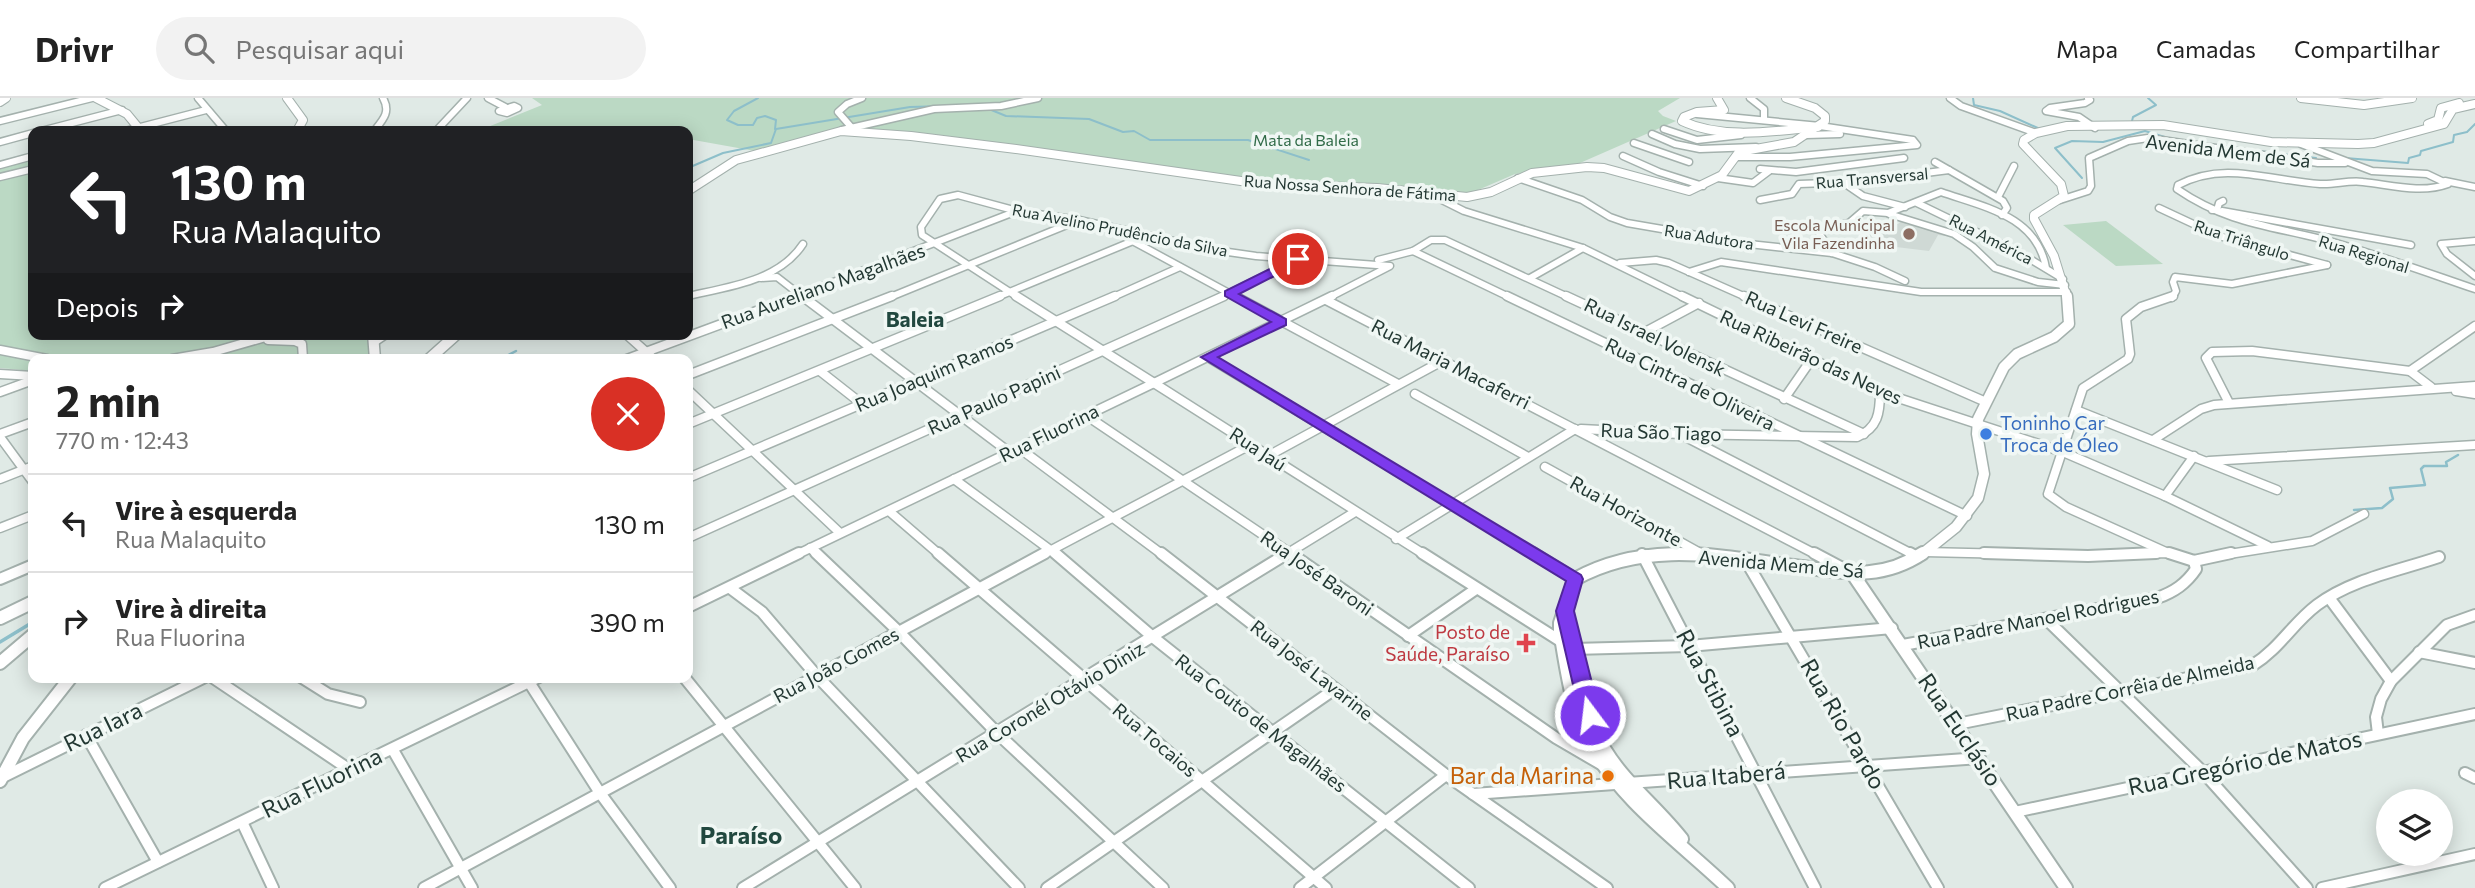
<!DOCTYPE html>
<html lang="pt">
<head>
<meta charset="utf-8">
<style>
	:root { --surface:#fff; --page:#f2f2f2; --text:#222; --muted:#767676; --line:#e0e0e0 }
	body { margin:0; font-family:Commissioner,sans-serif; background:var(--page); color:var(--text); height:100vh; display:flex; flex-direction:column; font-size:26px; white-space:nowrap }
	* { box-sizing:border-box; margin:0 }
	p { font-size:23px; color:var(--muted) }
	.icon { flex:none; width:38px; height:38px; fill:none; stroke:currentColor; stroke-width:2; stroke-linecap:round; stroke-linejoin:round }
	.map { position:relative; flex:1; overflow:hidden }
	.panel { position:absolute; left:28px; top:256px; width:665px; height:329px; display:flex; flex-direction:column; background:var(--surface); border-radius:14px; box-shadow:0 4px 18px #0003 }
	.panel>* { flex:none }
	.top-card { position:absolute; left:28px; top:28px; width:665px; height:214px; border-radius:14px; box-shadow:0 4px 18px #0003; background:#202124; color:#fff; overflow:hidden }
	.tools { position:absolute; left:2376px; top:691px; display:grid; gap:14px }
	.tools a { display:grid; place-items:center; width:77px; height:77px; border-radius:50%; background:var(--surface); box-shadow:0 4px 18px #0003; font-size:35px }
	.pin { position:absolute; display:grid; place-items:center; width:60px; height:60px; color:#fff; margin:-30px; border:4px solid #fff; border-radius:50%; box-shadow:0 2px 7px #0007 }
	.me { position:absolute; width:77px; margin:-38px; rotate:345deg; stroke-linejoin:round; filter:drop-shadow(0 0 5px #0008) }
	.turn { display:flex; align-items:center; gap:24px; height:147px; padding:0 28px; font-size:32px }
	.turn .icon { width:91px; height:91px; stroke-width:2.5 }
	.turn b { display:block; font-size:49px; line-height:60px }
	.then { display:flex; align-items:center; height:66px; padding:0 28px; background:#0003; gap:14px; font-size:26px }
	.round { display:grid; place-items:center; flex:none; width:74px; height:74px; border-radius:37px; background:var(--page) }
	.summary { display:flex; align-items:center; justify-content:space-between; height:119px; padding:0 28px }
	h1 { font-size:42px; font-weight:700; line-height:52px }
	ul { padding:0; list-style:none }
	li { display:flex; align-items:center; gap:21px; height:98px; padding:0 28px; border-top:2px solid var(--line) }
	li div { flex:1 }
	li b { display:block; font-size:26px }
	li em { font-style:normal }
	header { display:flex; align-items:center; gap:42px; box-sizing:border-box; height:98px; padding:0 35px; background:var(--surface); border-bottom:2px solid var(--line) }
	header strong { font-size:33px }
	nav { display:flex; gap:38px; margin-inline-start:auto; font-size:24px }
	.search { width:490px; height:63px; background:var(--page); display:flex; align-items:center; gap:18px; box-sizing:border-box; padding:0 24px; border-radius:38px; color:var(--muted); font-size:26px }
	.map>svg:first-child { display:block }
</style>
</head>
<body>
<header>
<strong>Drivr</strong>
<div class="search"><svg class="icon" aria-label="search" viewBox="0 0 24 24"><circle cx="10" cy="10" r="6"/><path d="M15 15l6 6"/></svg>Pesquisar aqui</div>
<nav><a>Mapa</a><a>Camadas</a><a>Compartilhar</a></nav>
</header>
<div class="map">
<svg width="2475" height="790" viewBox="0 0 2475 790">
	<rect width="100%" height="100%" fill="#e0eae6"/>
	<polygon fill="#cfd9d5" points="1903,121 1948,134 1945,138 1938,137 1929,153 1896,149 1869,140 1877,125 1898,126"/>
	<g fill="#bbd9c4">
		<polygon points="532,0 1680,0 1658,13 1663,18 1676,23 1580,65 1515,76 1471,95 1287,86 913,34 861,30 755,53 688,41 688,33 478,33 542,7"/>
		<polygon points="33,60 33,236 368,236 369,258 358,261 33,261 33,273 0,270 0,69"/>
		<polygon points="2106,123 2163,166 2116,168 2063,127"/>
	</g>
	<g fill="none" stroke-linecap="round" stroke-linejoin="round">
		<g stroke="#8dbfca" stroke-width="2">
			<polyline points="758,0 734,13 727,22 738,27 753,27 757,20 765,18 776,22 775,31"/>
			<polyline points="1973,0 1974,7 2000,13 2040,31"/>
			<polyline points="989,11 1006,18 1089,21 1123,34 1134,33 1150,42 1248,42 1309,62"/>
			<polyline points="2132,23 2133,19 2156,7 2148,0"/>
			<polyline points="2233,50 2316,60"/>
			<polyline points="2345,60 2408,65 2409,60 2420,57 2421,53 2453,44 2454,37 2467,34 2475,26"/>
			<polyline points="688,70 723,55 771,45 776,31 910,9 980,7"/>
			<polyline points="2082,80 2055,50 2072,43 2103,44 2145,33 2168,40"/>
		</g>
		<g stroke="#8dbfca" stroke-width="2.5">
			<polyline points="501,261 516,253"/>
			<polyline points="2354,412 2382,410 2393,401 2390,390 2425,387 2421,371 2424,368 2447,368 2446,364 2458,357"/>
		</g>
		<polyline stroke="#8dbfca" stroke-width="3.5" points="0,544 33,524"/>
		<defs>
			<g id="minor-far2">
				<polyline points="198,0 226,33"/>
				<polyline points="488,0 505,9"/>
				<polyline points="1750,0 1764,11 1764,22"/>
				<polyline points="1950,0 1961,8 2036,35"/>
				<polyline points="2088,0 2090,2 2085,5 2050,10 2046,13 2079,19 2095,30"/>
				<polygon points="514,8 518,10 507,15 499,13"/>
				<polyline points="1697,16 1820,28 1913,42 1917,47 1790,59 1735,59"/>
				<polyline points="0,23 92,0"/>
				<polyline points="852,30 838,14 847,6 862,0"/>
				<polyline points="1664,31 1697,42 1741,37"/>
				<polyline points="842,32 934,11 1001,8 1038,0"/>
				<polyline points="41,33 122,12"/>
				<polyline points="125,33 206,12"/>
				<path d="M 374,33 C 383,22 391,14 383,0"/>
				<polyline points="436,33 467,0"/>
				<polyline points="1652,36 1675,46 1700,51 1756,49"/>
				<polyline points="1806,37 1840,36"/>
				<polyline points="0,44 33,35"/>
				<polyline points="1634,45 1689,64"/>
				<path d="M 2301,46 L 2372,73 L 2427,76 L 2448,86 C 2421,96 2391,87 2363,84 C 2348,82 2335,87 2320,86 C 2270,83 2225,62 2178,87 L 2177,91 C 2234,130 2281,128 2343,147 C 2387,160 2431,176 2475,191"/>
				<polyline points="1623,58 1659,74 1703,88"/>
				<polyline points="1935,64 2003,103 2007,110 2002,117"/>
				<polyline points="0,67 33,58"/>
				<polyline points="1760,71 1796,74 1904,60"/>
				<polyline points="0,79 33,71"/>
				<polyline points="1518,80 1582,102 1610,119 1627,125 1749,146 1832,155 1875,169 1905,183"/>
				<polyline points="1718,80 1753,85 1769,73"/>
				<polyline points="2445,83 2475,89"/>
				<polyline points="1844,85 1863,98 1905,109"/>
				<polyline points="1434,98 1464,113 1583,150 1685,200"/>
				<polyline points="1998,99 2014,68"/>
				<polyline points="1760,102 1792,96 1799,86 1856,84 1949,72"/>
				<polyline points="2060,102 2088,93 2091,88 2089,60 2128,43 2148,40 2318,65 2345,65"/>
				<polyline points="1917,105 2020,155 2063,181"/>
				<polyline points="2159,110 2219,138 2327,167"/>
				<polyline points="2212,112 2217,112 2219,105 2223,103"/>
				<polyline points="2222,113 2411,147"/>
				<polyline points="1889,116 1954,136 1973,149 1995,170 2038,184 2065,187"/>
				<polyline points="1129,141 1238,200"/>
				<polyline points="2475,143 2441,146 2447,156 2475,178"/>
				<polyline points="1413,153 1511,200"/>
				<path d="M 1832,155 L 1819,135 L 1823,131 L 1849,125 L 1863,113 L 1888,115 L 1941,94 C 1984,109 2037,118 2046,170"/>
				<polyline points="1378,162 1413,153 1431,142 1445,142 1570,200"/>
				<polyline points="1620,165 1656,162 1669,165 1748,200"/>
				<polyline points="1689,174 1721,164 1921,194 2067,194"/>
				<polyline points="761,180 777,179 804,200"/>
				<polyline points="1530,180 1583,150"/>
				<path d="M 688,198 C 728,189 779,183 803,146"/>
				<polyline points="792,200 1017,113"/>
				<polyline points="888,200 1079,122"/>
				<polyline points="995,200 1133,143"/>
				<polyline points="1019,200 922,137 921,129 940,101 958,97 1017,113 1079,122 1214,152 1256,158 1390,168 1328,200"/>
				<polyline points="1111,200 1180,169"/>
				<polyline points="1220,200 1296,162"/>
				<polyline points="2172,200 2176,193 2173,184 2175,179 2232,186 2327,167"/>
			</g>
			<g id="minor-far1">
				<polyline points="802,198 1009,354"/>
				<polyline points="1016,198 1154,285"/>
				<polyline points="1235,198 1398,286"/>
				<polyline points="1507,198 1967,418"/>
				<polyline points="1566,198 1864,336"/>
				<polyline points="1682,198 1880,294 2063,354 2165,398 2268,448"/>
				<polyline points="1744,198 1986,304"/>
				<polyline points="1326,202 1817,457"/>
				<polyline points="1645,234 1699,205"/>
				<polyline points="626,236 654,261"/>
				<polyline points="268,242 295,243 302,246 303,261"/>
				<polyline points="374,244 386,236"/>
				<polyline points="0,252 47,261"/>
				<polyline points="1208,259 1536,457"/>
				<polyline points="172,261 213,254 276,236"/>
				<polyline points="627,261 797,198"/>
				<polyline points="820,273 862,306"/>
				<polyline points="0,276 33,278"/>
				<polyline points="688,277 892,198"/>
				<polyline points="1154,285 1425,457"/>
				<polyline points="1154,285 1332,198"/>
				<polyline points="2431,289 2410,273 2475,228"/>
				<polyline points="688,292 840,435"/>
				<polyline points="2456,293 2475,296"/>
				<polyline points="0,294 33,282"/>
				<polyline points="1415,296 1528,359"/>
				<polyline points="1784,301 1811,262"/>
				<polyline points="2229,305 2206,260 2212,254 2252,253 2410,273"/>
				<polyline points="2076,312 2277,392"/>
				<polyline points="1087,318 1293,457"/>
				<polyline points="688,326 1000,198"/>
				<path d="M 1581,331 L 1680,336 L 1857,339 C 1878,330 1880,315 1880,294"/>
				<polyline points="0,336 33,324"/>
				<polyline points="1682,337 1914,457"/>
				<polyline points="0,339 33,384"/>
				<polyline points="2153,342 2201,311 2214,307 2475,288"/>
				<polyline points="1019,350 1163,457"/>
				<polyline points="1268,358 1444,262"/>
				<polyline points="2209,363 2475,347"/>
				<polyline points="1545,369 1702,456"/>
				<polyline points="688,380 1115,198"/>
				<polyline points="0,381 33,368"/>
				<polyline points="954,381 1057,457"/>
				<polyline points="2165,398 2194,358"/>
				<polyline points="889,413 940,457"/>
				<polyline points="0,430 33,417"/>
				<polyline points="688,440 1224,198"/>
				<polyline points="1396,441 1575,331"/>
				<polyline points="810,450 818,457"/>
				<polyline points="1925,454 2055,457"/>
				<polyline points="2168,455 2066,409 2048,396 2083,290 2128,261 2130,256 2126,221 2141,209 2173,198"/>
				<polyline points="796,457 1154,285"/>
				<polyline points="1042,457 1250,347"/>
				<polyline points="1285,457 1355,414"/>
				<polyline points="2110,457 2168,455 2175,457"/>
				<polyline points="2223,457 2312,443 2364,416"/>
			</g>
			<g id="minor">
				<polyline points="816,455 898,533 998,636 1163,790"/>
				<polyline points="938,455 1326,790"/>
				<polyline points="1055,455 1154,540 1469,790"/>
				<polyline points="1161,455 1446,677 1607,790"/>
				<polyline points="1290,455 1556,640 1604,668"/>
				<polyline points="1422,455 1573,551 1689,548 1892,530"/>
				<polyline points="1533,455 1575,481"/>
				<polyline points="1814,455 1846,472"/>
				<polyline points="1910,455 1917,459"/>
				<polyline points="1984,455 2088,458 2156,455"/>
				<polyline points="2169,455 2194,463 2231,455"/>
				<polyline points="1642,456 1815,790"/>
				<polyline points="1746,463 1938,790"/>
				<polyline points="0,481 33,467"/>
				<polyline points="730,490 762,514 816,577 1019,790"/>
				<polyline points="2330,501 2391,583"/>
				<polyline points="688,509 799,455"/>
				<polyline points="2046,521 2203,674 2307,790"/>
				<polyline points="1408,538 1476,491"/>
				<path d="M 1903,547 L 2157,500 C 2174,494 2186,486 2196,471 L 2194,463"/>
				<polyline points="2419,554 2475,565"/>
				<polyline points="212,579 350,672"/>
				<polyline points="301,579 328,596 360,604"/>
				<polyline points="684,579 855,790"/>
				<polyline points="527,581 600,695 670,790"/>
				<path d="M 1957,626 L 2253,567 C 2279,551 2293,525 2317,507 C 2352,481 2398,473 2439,459"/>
				<polyline points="2378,636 2376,619 2381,601 2391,583 2447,527 2475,517"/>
				<polyline points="86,637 158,764"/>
				<polyline points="393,652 472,790"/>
				<polyline points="2465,675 2475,680"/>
				<polyline points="3,679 205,579"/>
				<polyline points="1473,696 1980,660"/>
				<polyline points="2015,714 2475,616"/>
				<polyline points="242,724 273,790"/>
				<polyline points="105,790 539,579"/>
				<polyline points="424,790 1045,455"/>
				<polyline points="743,790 1288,455"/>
				<polyline points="1047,790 1335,591"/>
				<polyline points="1300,790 1446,677"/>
				<polyline points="2322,790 2475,756"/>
			</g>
			<g id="tertiary-far2">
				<polyline points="96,0 127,16 141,33"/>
				<polyline points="287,0 303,22 297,33"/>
				<path d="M 1717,0 L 1724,12 L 1697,14 L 1684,19 L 1682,23 C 1723,42 1775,33 1818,29"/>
				<polyline points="2301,0 2364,7 2412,0"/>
				<polyline points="0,4 6,0"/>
				<polyline points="2428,26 2438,22 2441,10 2459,5"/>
				<polyline points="688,93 736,62 841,33 911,38 1016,51 1262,86 1377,90 1467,99 1491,94 1532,75 1587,69 1604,70 1689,93 1722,77 1739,54 1794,44 1825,23 1825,18 1815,10 1786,0"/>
				<polyline points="2067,200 2054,158 2034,121 2034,117 2064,98 2061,86 2023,46 2024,42 2036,35 2067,28 2163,27 2271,44 2358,46 2374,45 2444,26 2453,11 2475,6"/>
			</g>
			<g id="tertiary-far1">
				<polyline points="373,236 375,261"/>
				<polyline points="429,261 457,236"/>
				<polyline points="1647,457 1705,457"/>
				<polyline points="1921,457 1956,429 1978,400 1984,376 1977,336 1978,321 2004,269 2017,256 2054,239 2069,226 2067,198"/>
			</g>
			<g id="tertiary">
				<polyline points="1852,475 2066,790"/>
				<path d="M 1565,513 C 1577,559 1579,610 1605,652 C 1625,685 1658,710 1682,741"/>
				<polyline points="0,520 33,504"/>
				<polyline points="0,565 33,537"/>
				<polyline points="0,683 23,640 71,579"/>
				<path d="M 1728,790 C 1680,744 1620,703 1588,642 C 1571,609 1566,569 1560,533 L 1560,525 L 1575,481 C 1645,442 1719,458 1794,468 C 1843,474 1879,484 1923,455"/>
			</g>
		</defs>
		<use href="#minor-far2" stroke="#a4b1ad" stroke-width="9"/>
		<use href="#minor-far1" stroke="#a4b1ad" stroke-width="11"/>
		<use href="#minor" stroke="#a4b1ad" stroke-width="14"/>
		<use href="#tertiary-far2" stroke="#a4b1ad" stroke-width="10"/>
		<use href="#tertiary-far1" stroke="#a4b1ad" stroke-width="13"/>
		<use href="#tertiary" stroke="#a4b1ad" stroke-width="16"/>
		<use href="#minor-far2" stroke="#fff" stroke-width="6"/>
		<use href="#minor-far1" stroke="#fff" stroke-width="8"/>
		<use href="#minor" stroke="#fff" stroke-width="10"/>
		<use href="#tertiary-far2" stroke="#fff" stroke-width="8"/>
		<use href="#tertiary-far1" stroke="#fff" stroke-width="10"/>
		<use href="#tertiary" stroke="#fff" stroke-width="12"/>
	</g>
	<polygon fill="#7c3aed" stroke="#51269a" stroke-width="2" points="1298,157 1302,158 1302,164 1239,196 1286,221 1286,227 1218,259 1581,477 1583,481 1574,513 1600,617 1597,622 1583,622 1580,617 1556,513 1566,483 1201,259 1271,224 1225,198 1225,193"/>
	<circle fill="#8d6e63" stroke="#f0f7f4" stroke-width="2.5" cx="1909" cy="136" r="7"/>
	<circle fill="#3f7fe0" stroke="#f0f7f4" stroke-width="2.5" cx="1986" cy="336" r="7"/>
	<path fill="#e0444e" stroke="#f0f7f4" stroke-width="2.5" d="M1522.5 534.5h7v7h7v7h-7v7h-7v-7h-7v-7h7z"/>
	<circle fill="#e8710a" stroke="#f0f7f4" stroke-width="2.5" cx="1608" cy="678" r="7"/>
	<g text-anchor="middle" stroke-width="7" stroke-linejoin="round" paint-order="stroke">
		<g font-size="16" fill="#316b48" stroke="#f0f7f4">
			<text x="1306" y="48">Mata da Baleia</text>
		</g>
		<g font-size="16" fill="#233833" stroke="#f0f7f4">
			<text transform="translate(1872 80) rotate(-5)" y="6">Rua Transversal</text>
			<text transform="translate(1350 90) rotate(4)" y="6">Rua Nossa Senhora de Fátima</text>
			<text transform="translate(1120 132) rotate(11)" y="6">Rua Avelino Prudêncio da Silva</text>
			<text transform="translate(1709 139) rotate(9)" y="6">Rua Adutora</text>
			<text transform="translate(1991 141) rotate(27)" y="6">Rua América</text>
			<text transform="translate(2242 142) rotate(18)" y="6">Rua Triângulo</text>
			<text transform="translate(2364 156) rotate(17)" y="6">Rua Regional</text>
		</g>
		<g font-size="16" fill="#785e54" stroke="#f0f7f4" text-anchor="end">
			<text x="1895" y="133">Escola Municipal<tspan x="1895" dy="18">Vila Fazendinha</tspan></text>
		</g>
		<g font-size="19" fill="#233833" stroke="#f0f7f4">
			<text transform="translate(2228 53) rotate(7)" y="7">Avenida Mem de Sá</text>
			<text transform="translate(823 188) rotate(-20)" y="7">Rua Aureliano Magalhães</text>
			<text transform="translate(1804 224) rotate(24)" y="7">Rua Levi Freire</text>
			<text transform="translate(1655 239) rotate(26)" y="7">Rua Israel Volensk</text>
			<text transform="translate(1811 259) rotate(25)" y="7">Rua Ribeirão das Neves</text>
			<text transform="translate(1451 266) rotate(27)" y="7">Rua Maria Macaferri</text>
			<text transform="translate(934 275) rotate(-23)" y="7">Rua Joaquim Ramos</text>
			<text transform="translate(1690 286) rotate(26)" y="7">Rua Cintra de Oliveira</text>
			<text transform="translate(994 302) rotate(-24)" y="7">Rua Paulo Papini</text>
			<text transform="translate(1661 334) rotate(2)" y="7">Rua São Tiago</text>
			<text transform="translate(1049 335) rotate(-26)" y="7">Rua Fluorina</text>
			<text transform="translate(1258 351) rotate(33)" y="7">Rua Jaú</text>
			<text transform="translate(1626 413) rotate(29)" y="7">Rua Horizonte</text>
			<text transform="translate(1781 466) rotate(5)" y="7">Avenida Mem de Sá</text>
			<text transform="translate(1317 475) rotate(35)" y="7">Rua José Baroni</text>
			<text transform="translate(2038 521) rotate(-11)" y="7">Rua Padre Manoel Rodrigues</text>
			<text transform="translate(836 567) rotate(-28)" y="7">Rua João Gomes</text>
			<text transform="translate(1312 572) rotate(38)" y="7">Rua José Lavarine</text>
			<text transform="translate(2130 590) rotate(-12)" y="7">Rua Padre Corrêia de Almeida</text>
			<text transform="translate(1050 604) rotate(-31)" y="7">Rua Coronél Otávio Diniz</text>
			<text transform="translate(1261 625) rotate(38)" y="7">Rua Couto de Magalhães</text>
			<text transform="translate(1155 642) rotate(40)" y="7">Rua Tocaios</text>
		</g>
		<g font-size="19" fill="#366cbe" stroke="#f0f7f4" text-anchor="start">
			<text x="2000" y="332">Toninho Car<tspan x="2000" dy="22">Troca de Óleo</tspan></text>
		</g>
		<g font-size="19" fill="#be3a42" stroke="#f0f7f4" text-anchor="end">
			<text x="1510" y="541">Posto de<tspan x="1510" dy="22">Saúde, Paraíso</tspan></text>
		</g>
		<g font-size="21" font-weight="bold" fill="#21483f" stroke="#f0f7f4">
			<text x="915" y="229">Baleia</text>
		</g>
		<g font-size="23" fill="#233833" stroke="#f0f7f4">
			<text transform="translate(1710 585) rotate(62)" y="8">Rua Stibina</text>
			<text transform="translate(1843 626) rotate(60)" y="8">Rua Rio Pardo</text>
			<text transform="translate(103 629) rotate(-26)" y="8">Rua Iara</text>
			<text transform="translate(1960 632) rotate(56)" y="8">Rua Euclásio</text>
			<text transform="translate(2245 665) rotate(-12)" y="8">Rua Gregório de Matos</text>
			<text transform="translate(1726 678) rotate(-5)" y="8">Rua Itaberá</text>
			<text transform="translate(322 685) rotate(-26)" y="8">Rua Fluorina</text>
		</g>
		<g font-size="23" fill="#c56008" stroke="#f0f7f4" text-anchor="end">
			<text x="1594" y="686">Bar da Marina</text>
		</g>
		<g font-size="24" font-weight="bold" fill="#21483f" stroke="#f0f7f4">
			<text x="741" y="746">Paraíso</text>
		</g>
	</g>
</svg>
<div class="tools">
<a><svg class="icon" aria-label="layers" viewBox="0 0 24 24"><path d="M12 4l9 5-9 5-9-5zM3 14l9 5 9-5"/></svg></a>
</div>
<div class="pin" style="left:1298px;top:161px;background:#d93025"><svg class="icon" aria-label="arrive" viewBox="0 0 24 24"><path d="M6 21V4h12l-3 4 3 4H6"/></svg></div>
<svg class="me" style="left:1590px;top:617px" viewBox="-20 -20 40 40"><circle r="17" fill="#7c3aed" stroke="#fff" stroke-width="3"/><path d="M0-11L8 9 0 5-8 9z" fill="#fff"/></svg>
<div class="top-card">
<div class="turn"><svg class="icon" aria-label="left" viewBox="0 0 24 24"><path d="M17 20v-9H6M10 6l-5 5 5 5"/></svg><div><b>130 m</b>Rua Malaquito</div></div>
<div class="then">Depois<svg class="icon" aria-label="right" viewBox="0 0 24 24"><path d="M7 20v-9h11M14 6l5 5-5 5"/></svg></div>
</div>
<section class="panel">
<div class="summary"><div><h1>2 min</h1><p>770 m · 12:43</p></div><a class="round" style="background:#d93025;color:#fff"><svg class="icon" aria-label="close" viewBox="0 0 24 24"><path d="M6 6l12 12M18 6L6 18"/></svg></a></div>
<ul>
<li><svg class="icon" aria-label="left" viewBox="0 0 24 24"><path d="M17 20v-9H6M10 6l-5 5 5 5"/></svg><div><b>Vire à esquerda</b><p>Rua Malaquito</p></div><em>130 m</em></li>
<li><svg class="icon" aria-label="right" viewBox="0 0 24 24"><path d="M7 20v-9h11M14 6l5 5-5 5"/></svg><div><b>Vire à direita</b><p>Rua Fluorina</p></div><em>390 m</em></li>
</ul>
</section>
</div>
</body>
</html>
